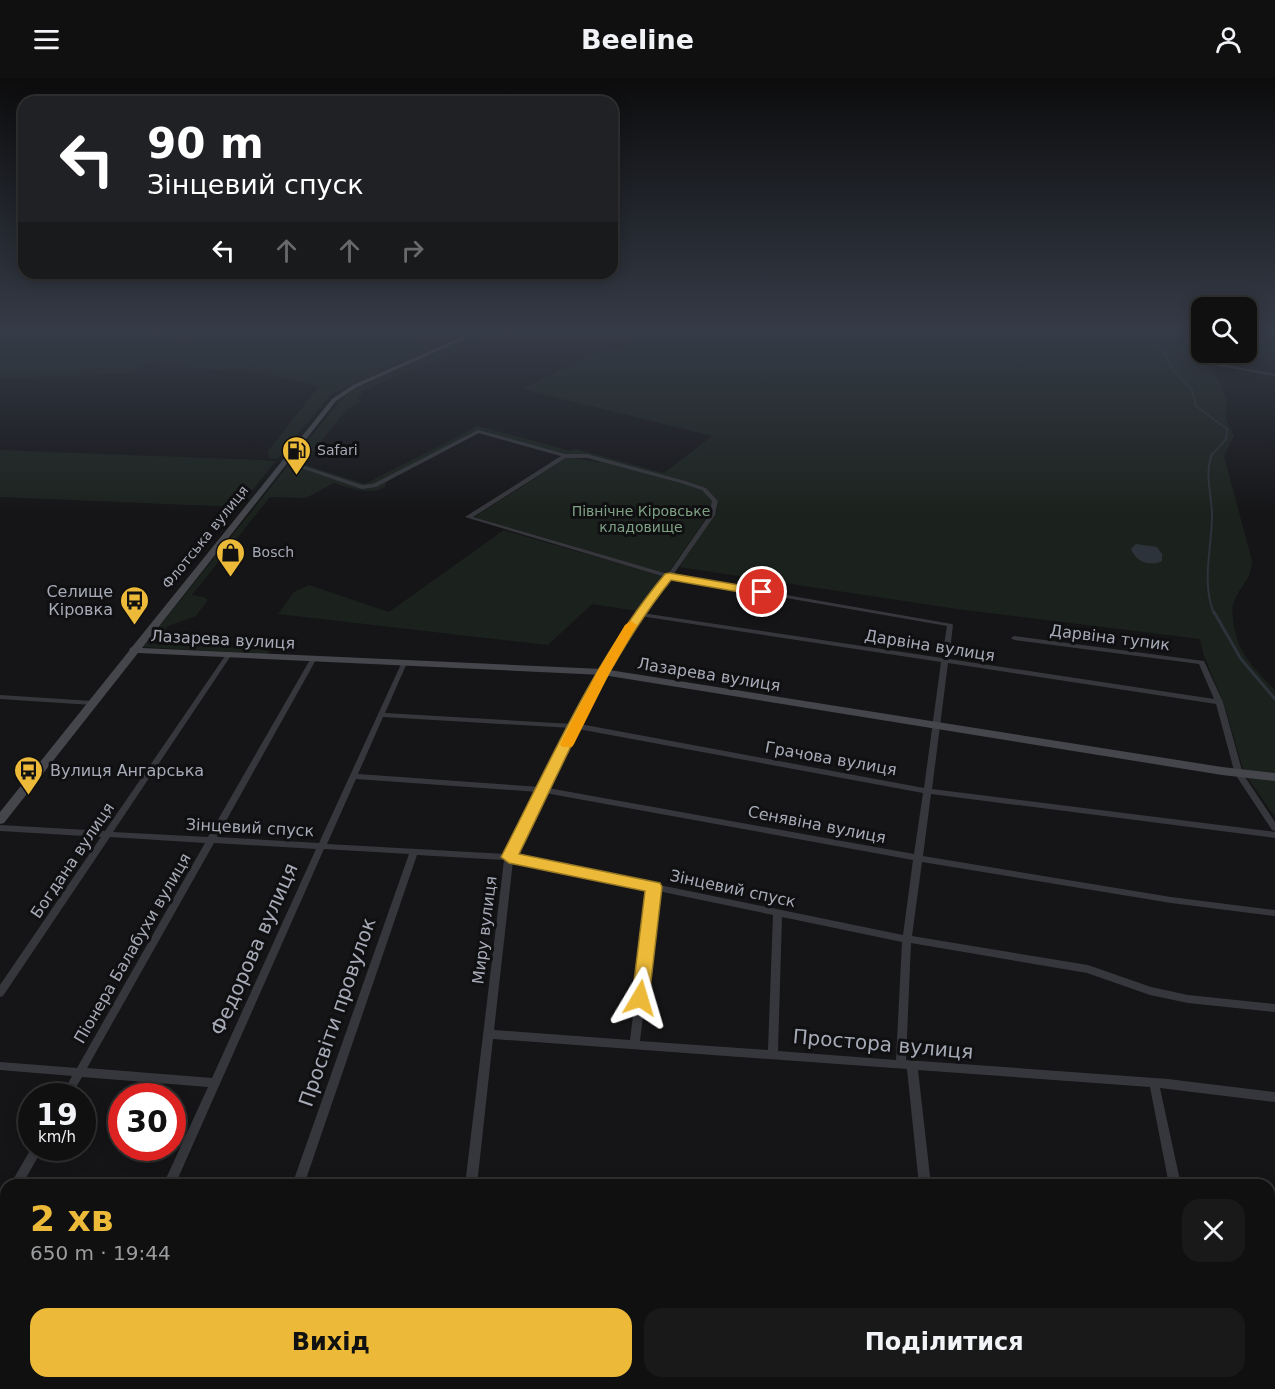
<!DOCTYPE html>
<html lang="uk">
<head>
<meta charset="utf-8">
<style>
	:root { --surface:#101011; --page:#19191a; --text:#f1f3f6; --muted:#9c9d9f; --line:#303031; --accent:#ecba38 }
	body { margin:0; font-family:"DejaVu Sans",sans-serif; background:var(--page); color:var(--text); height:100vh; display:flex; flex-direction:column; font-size:22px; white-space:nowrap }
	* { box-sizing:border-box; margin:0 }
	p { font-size:20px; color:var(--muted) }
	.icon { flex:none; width:33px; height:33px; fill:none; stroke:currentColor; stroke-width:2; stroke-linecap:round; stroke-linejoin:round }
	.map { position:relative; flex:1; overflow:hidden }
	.side { position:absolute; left:0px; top:1101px; width:1275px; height:210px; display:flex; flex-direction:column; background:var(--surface); border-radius:18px 18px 0 0; box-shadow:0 3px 15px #0003,0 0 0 2px var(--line) }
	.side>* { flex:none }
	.banner { position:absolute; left:18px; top:18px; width:600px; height:183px; border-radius:18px; box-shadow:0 3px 15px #0003,0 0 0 2px var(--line); background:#202124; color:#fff; overflow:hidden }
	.tools { position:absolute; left:1191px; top:219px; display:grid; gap:12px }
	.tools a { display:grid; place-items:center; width:66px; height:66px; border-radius:12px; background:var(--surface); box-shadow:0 3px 15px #0003,0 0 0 2px var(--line); font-size:30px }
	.speed { position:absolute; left:18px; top:1005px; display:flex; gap:12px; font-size:30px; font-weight:700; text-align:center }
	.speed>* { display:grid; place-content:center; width:78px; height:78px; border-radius:50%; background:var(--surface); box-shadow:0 3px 15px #0003,0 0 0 2px var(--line); line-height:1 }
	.speed small { font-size:15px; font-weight:400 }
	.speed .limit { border:9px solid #d22; background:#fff; color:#111 }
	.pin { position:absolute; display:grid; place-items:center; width:51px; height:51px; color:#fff; margin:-26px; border:3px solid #fff; border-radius:50%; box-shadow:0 2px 6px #0007 }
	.me { position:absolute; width:66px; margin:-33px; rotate:7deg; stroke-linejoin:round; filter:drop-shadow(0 0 4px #0008) }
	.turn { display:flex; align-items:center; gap:21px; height:126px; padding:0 30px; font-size:27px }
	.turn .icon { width:78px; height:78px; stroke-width:2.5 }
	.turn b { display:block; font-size:42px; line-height:51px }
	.lanes { display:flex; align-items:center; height:57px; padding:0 30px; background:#0003; justify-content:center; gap:30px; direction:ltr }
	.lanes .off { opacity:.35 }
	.round { display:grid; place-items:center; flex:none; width:63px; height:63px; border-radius:18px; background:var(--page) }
	.headline { display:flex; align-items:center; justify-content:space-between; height:102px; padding:0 30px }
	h1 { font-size:36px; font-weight:800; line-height:45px; color:var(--accent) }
	.cta { display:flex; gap:12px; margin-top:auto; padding:12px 30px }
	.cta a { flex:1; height:69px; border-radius:18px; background:var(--accent); color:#111; font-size:24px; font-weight:800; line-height:69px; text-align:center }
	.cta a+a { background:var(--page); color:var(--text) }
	header { display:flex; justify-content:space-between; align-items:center; height:78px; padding:0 30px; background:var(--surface); font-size:27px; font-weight:800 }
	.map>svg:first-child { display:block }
</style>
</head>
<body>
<header><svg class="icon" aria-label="menu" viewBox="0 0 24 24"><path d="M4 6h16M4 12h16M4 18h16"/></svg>Beeline<svg class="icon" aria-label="person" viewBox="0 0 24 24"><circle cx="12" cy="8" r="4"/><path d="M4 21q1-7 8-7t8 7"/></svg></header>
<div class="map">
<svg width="1275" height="1311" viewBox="0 0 1275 1311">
	<rect width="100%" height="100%" fill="#151517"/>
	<g fill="#1b221d">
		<polygon points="0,253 126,253 188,263 230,253 412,253 400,261 448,263 330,317 278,381 269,380 268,373 319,308 260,295 145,287 133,295 0,301"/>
		<path d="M 485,253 L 507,253 L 360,314 L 364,316 L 356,320 L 362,322 L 346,332 L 303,386 L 365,406 L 478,348 L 571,373 L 576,371 L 664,395 L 712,358 L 522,311 L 596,274 L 609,274 L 649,253 L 1201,253 L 1202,274 L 1206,275 L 1203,277 L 1221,307 L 1226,322 L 1226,341 L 1234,358 L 1224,378 L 1252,483 C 1251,503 1240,507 1234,524 C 1231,530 1233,536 1233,542 C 1237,575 1253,589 1275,612 L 1275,696 L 1244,694 L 1224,626 L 1204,578 L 1200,561 L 957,531 L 679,489 L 717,433 L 718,423 L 706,410 L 588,377 L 560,378 L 479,355 L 386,404 L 385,409 C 368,418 351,410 334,405 L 306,420 L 270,419 L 192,517 L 204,519 L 208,522 L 196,538 L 168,548 L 155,566 L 270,571 L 267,576 L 143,569 L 342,320 L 358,309 Z"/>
		<polygon points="1247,260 1275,264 1275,283 1226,275 1246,274"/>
		<polygon points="0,372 260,382 276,383 239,429 0,419"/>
		<path d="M 567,380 C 589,380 687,401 703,412 C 706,415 709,420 712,423 L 709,436 L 667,496 L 474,439 Z"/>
		<polygon points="504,452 665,499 637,533 592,526 548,567 278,536 294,514 309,507 389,534"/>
		<polygon points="1247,699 1275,701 1275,739"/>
	</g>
	<path fill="#2c333a" d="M 1136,466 L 1157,469 L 1162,476 L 1162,483 C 1150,489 1136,484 1131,471 Z"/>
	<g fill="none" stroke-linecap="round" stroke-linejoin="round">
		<polyline stroke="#2c333a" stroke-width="1.5" points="1152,253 1173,292 1192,312 1196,328 1227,351 1226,361 1211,378"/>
		<path stroke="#2c333a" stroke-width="2" d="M 1212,376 C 1204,397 1212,417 1212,437 C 1212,471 1201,503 1214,536"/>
		<polyline stroke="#2c333a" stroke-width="3" points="1214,534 1241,581 1275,621"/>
		<g fill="#36373c" fill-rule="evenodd">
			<polygon points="1254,253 1275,254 1275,256 1256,254"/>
			<polygon points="1210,284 1275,296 1275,298 1208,286 1208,285"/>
			<path d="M 478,352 L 565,376 L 587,376 L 685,403 L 706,410 L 718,423 L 715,437 L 673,497 L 952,546 L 953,547 L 949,581 L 1214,621 L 1199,586 L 1014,562 L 1011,560 L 1014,558 L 1204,583 L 1223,624 L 1243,696 L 1275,744 L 1275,753 L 1272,752 L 1235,696 L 1216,626 L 948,585 L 932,711 L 1275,754 L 1275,760 L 931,716 L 923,778 L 1171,819 L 1275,832 L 1275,838 L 1171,825 L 922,784 L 912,858 L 1088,887 L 1151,909 L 1188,917 L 1275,926 L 1275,934 L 1188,925 L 1150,917 L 1087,895 L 911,865 L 906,982 L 1168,1001 L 1275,1014 L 1275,1024 L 1160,1010 L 1181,1107 L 1169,1107 L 1150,1009 L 918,992 L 931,1107 L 919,1107 L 907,991 L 493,961 L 477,1107 L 465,1107 L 504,782 L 417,777 L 304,1107 L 292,1107 L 409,776 L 324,771 L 175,1107 L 163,1107 L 208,1009 L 82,999 L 71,1018 L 61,1018 L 72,998 L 0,992 L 0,984 L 77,990 L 205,765 L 110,759 L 3,918 L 0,919 L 0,907 L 101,759 L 0,753 L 0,747 L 105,753 L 227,575 L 229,574 L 232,576 L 113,754 L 208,759 L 311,580 L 314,578 L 317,580 L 217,759 L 319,765 L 402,584 L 406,584 L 407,585 L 385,635 L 573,646 L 600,594 L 635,536 L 665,499 L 465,439 L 561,378 L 479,355 L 376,409 L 362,411 L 281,383 L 286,382 L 362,407 L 373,406 ZM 566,380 L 587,380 L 681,405 L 702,412 L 712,423 L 709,437 L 668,496 L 473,439 ZM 671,500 L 947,548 L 942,580 L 642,535 ZM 640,538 L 941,584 L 924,710 L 580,646 L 606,594 ZM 383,639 L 571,650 L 540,709 L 358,696 ZM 578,651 L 923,715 L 914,776 L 548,710 ZM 356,701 L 538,714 L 506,776 L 327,766 ZM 545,715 L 913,782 L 903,857 L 514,777 ZM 214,765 L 316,771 L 212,1000 L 87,990 ZM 513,783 L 649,811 L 630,962 L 494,952 ZM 658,813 L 773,837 L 768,972 L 640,963 ZM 782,839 L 902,864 L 896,982 L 778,973 Z"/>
			<polygon points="0,617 92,623 96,625 92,627 0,621"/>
			<polygon points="32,1069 43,1070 22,1107 10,1107"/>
			<path d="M 6,1120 C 6,1128 9,1137 0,1141 C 0,1133 0,1123 6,1120 Z"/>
			<polygon points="1269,1192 1275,1193 1275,1205 1269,1204"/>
			<polygon points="73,1305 87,1305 84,1311 70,1311"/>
			<polygon points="223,1305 237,1305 235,1311 221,1311"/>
			<polygon points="422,1305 436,1305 434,1311 420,1311"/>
			<polygon points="941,1305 955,1305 956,1311 942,1311"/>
			<polygon points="1223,1305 1237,1305 1239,1311 1225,1311"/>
		</g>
		<polygon fill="#44464c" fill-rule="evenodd" points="475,253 483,253 357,309 336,323 142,570 603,591 1222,689 1275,695 1275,703 1222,697 603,597 138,575 4,745 0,746 0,734 129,573 130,570 132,569 332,321 353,307"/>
	</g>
	<linearGradient id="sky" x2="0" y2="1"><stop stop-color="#0c0c0d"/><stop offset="0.58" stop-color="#353b47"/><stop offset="1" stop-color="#353b47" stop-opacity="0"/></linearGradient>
	<rect width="1275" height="437" fill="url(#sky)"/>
	<path fill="#ecba38" stroke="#997924" stroke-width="1.5" d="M 669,495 L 762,511 L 768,514 L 762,518 L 671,502 C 606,583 565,683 519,776 L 660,805 L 662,809 L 649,920 L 647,925 L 634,925 L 632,920 L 645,813 L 509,785 L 501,779 C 551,682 595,580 665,496 Z"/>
	<polygon fill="#f59e0b" points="631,543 637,547 610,594 574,666 572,669 562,669 560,666 597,594 625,547"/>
	<defs>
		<symbol id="fuel-pin" viewBox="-11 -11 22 30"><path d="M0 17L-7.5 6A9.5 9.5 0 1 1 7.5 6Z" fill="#ecba38" stroke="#101012"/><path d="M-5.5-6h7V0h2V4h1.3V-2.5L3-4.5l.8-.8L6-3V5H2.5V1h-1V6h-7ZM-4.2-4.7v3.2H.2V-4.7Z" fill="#111"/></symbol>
		<symbol id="shop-pin" viewBox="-11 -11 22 30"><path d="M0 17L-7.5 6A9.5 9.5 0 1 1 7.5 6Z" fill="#ecba38" stroke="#101012"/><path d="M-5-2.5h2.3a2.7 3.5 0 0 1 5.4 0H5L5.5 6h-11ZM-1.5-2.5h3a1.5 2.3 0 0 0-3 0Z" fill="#111"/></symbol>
		<symbol id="bus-pin" viewBox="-11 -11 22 30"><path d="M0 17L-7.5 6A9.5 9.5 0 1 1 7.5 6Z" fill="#ecba38" stroke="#101012"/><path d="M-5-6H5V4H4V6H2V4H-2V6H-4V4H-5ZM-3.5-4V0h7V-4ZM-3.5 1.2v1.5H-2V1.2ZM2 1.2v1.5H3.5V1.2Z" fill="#111"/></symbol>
	</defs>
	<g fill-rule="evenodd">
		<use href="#fuel-pin" x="280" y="356" width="33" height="45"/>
		<use href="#shop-pin" x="214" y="458" width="33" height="45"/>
		<use href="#bus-pin" x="118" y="506" width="33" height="45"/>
		<use href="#bus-pin" x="12" y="676" width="33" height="45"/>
	</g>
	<g text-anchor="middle" stroke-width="6" stroke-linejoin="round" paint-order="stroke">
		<g font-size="14" fill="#a7abb7" stroke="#101012" text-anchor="start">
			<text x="317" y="377">Safari</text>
			<text x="252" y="479">Bosch</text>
		</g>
		<g font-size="14" fill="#7fa183" stroke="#101012">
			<text x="641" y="438">Північне Кіровське<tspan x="641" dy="16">кладовище</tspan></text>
		</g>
		<g font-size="14" fill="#a7abb7" stroke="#101012">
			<text transform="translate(205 459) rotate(-51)" y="5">Флотська вулиця</text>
		</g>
		<g font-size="16" fill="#a7abb7" stroke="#101012" text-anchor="end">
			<text x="113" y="519">Селище<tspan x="113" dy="18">Кіровка</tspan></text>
			<text x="50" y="698" text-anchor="start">Вулиця Ангарська</text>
		</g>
		<g font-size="16" fill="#a7abb7" stroke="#101012">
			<text transform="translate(1110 559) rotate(7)" y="6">Дарвіна тупик</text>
			<text transform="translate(223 561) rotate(3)" y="6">Лазарева вулиця</text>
			<text transform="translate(930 567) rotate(9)" y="6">Дарвіна вулиця</text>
			<text transform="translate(709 596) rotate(9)" y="6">Лазарева вулиця</text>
			<text transform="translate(831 680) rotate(10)" y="6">Грачова вулиця</text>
			<text transform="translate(817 746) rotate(11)" y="6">Сенявіна вулиця</text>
			<text transform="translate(250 749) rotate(3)" y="6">Зінцевий спуск</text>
			<text transform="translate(72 782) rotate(-56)" y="6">Богдана вулиця</text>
			<text transform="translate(733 810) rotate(12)" y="6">Зінцевий спуск</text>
			<text transform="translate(484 852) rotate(-83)" y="6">Миру вулиця</text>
			<text transform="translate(132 870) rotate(-60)" y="6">Піонера Балабухи вулиця</text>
		</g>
		<g font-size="20" fill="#a7abb7" stroke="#101012">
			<text transform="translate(254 871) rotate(-66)" y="7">Федорова вулиця</text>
			<text transform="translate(337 934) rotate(-71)" y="7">Просвіти провулок</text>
			<text transform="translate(883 966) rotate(5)" y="7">Простора вулиця</text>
		</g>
	</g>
</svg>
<div class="tools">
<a><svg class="icon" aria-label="search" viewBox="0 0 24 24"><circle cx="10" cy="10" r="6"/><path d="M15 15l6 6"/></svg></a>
</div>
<div class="speed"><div>19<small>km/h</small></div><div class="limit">30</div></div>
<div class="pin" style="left:762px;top:514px;background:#d93025"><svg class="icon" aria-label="arrive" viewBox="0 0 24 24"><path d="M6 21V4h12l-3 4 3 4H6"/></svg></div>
<svg class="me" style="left:640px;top:920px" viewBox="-20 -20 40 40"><path d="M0-17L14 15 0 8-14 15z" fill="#ecba38" stroke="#fff" stroke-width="4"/></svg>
<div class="banner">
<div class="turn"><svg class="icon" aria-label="left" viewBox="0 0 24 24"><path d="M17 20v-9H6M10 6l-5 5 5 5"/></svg><div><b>90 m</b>Зінцевий спуск</div></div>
<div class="lanes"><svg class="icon" aria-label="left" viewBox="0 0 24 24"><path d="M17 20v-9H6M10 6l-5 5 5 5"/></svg><svg class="icon off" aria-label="ahead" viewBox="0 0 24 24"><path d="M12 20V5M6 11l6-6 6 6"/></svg><svg class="icon off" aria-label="ahead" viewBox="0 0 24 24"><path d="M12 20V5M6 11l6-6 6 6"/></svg><svg class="icon off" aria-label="right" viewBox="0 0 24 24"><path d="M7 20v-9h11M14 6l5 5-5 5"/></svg></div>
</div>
<section class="side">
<div class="headline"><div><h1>2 хв</h1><p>650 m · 19:44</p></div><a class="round"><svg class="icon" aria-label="close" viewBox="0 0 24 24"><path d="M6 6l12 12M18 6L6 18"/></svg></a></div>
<div class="cta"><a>Вихід</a><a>Поділитися</a></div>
</section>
</div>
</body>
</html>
